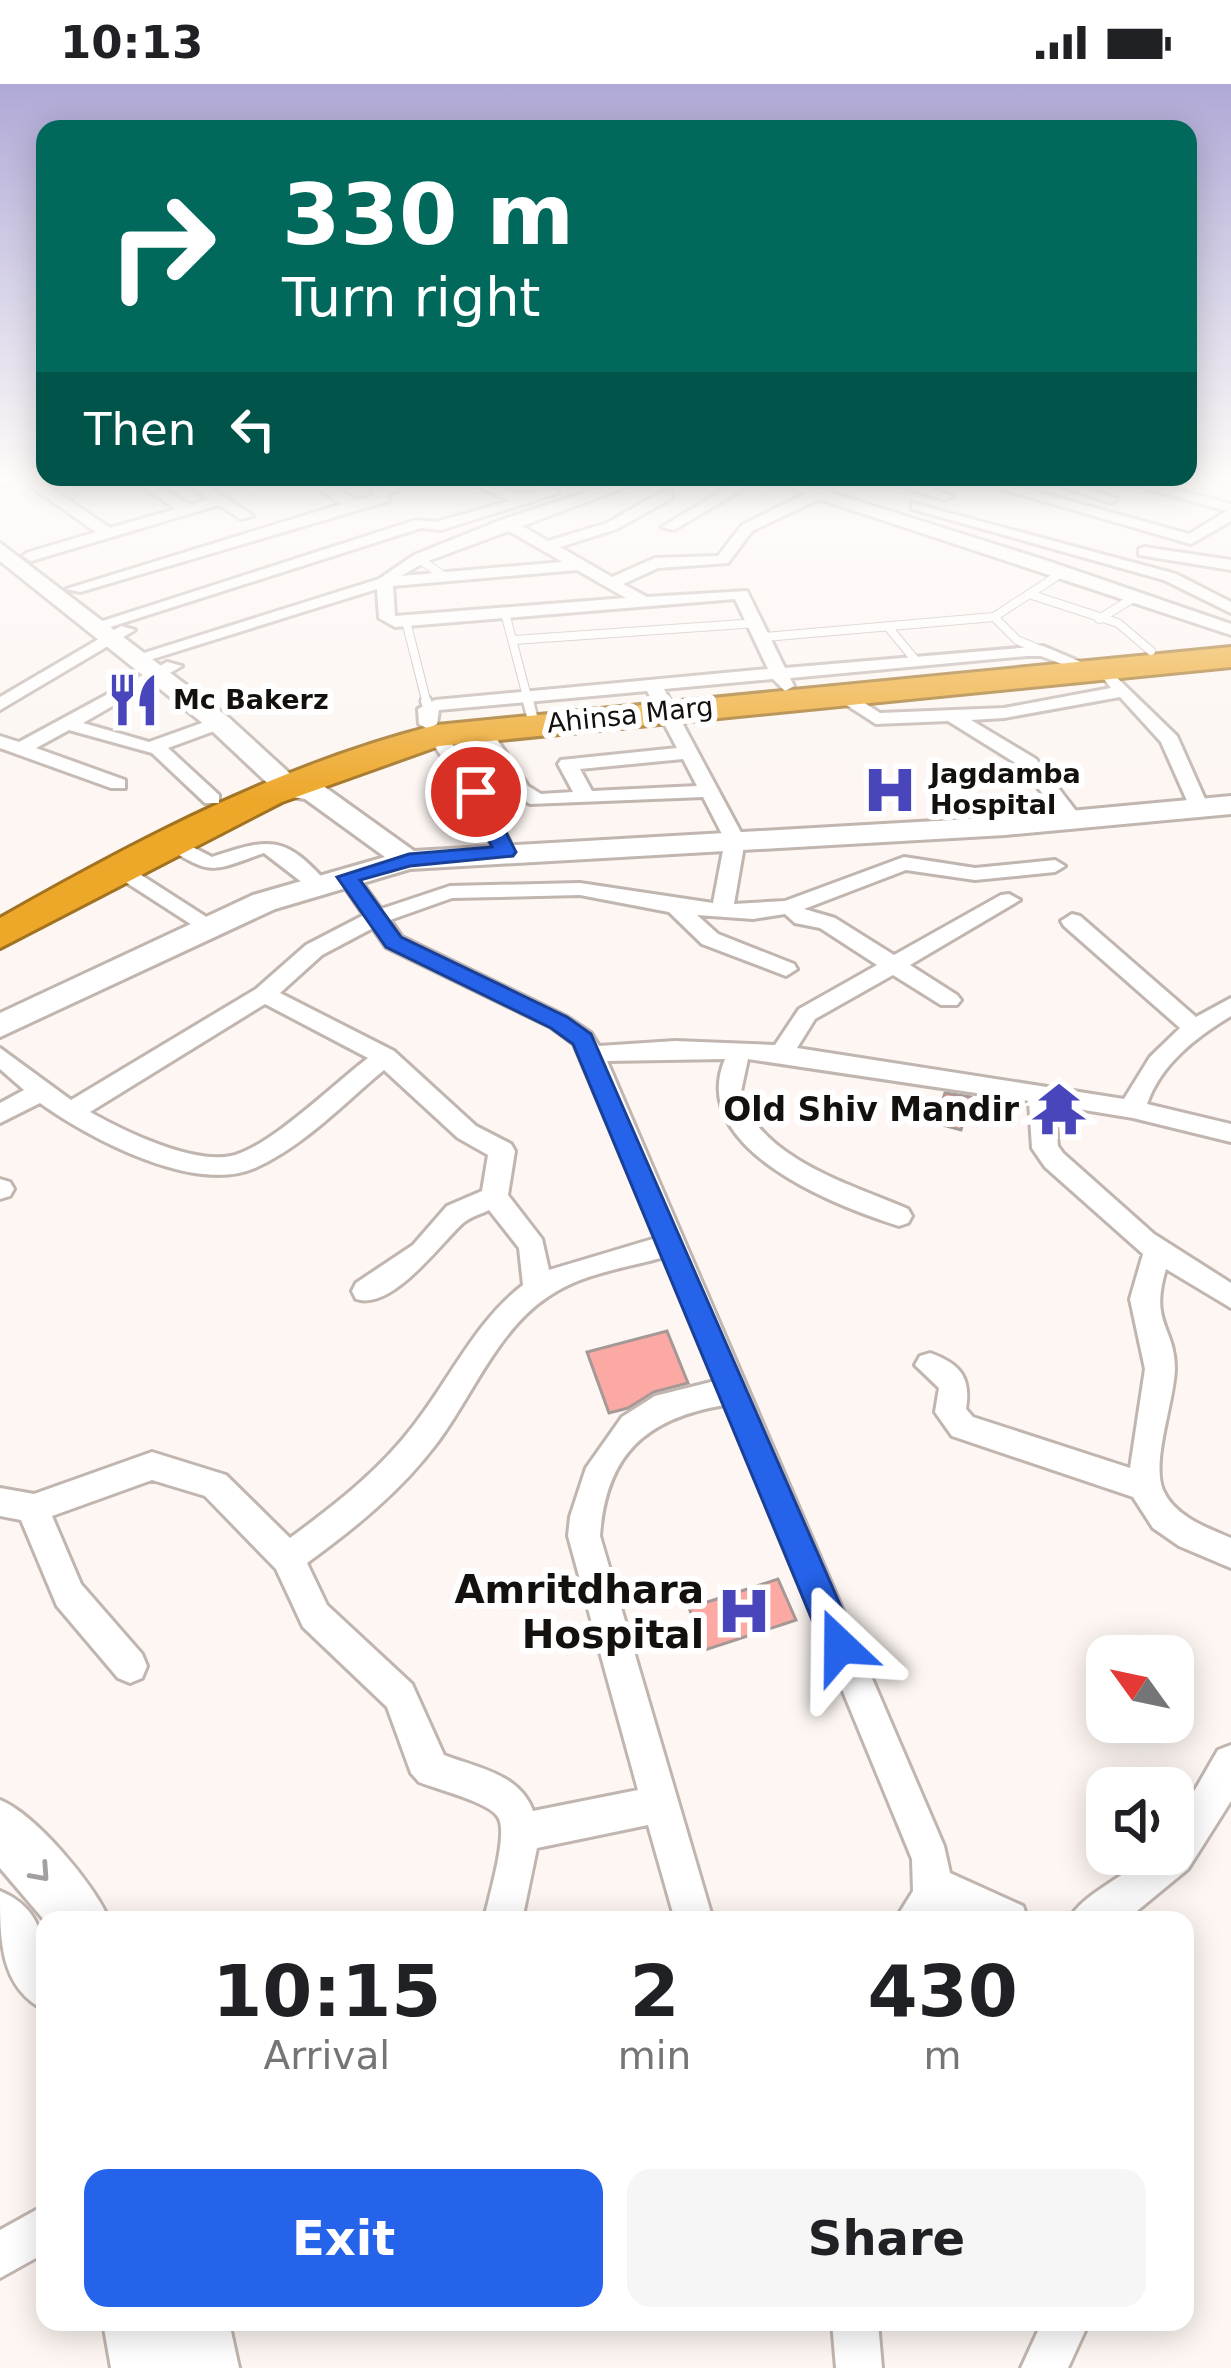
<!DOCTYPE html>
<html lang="en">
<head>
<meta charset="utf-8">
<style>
	:root { --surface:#fff; --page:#f6f6f6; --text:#202124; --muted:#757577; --accent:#2563eb }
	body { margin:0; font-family:"DejaVu Sans",sans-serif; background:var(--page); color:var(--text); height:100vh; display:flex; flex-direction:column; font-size:45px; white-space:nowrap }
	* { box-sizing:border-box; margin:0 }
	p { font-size:39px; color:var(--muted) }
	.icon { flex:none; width:66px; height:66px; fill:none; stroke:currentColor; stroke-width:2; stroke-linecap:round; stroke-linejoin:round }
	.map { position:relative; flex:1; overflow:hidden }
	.details { position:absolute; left:36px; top:1827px; width:1158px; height:420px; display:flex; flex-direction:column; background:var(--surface); border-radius:24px; box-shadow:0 6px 30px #0003 }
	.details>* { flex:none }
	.banner { position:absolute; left:36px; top:36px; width:1161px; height:366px; border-radius:24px; box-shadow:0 6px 30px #0003; background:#00695c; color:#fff; overflow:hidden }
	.needle { width:78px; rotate:303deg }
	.fabs { position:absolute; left:1086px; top:1551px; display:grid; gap:24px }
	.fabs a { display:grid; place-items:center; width:108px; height:108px; border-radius:24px; background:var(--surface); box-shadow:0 6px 30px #0003; font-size:60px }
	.pin { position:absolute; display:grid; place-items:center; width:102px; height:102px; color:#fff; margin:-51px; border:6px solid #fff; border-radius:50%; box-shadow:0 3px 12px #0007 }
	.me { position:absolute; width:132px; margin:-66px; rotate:337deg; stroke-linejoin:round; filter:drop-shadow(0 0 9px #0008) }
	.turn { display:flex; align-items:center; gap:42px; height:252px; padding:0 48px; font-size:54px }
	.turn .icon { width:156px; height:156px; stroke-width:2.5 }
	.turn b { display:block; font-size:84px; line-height:102px }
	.then { display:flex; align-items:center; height:114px; padding:0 48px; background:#0003; gap:24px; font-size:45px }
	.eta { display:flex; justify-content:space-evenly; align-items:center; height:204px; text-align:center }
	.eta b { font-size:72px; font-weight:800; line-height:84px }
	.button { display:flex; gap:24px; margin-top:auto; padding:24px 48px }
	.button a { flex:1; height:138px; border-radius:24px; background:var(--accent); color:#fff; font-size:48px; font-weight:800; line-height:138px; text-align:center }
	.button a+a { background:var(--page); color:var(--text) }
	.status { display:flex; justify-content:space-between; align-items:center; height:84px; padding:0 60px; background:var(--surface); direction:ltr }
	.status svg { height:33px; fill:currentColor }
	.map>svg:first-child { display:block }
</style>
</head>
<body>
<div class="status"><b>10:13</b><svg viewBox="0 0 49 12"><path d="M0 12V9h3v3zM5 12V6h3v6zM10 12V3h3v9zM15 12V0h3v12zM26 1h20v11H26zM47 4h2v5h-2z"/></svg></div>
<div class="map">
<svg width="1231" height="2284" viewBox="0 0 1231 2284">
	<rect width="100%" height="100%" fill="#fdf6f2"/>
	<g fill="#fca9a3" stroke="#a59897" stroke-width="3">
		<polygon points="945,1009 971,1013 961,1046 935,1039"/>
		<polygon points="667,1247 688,1299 654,1308 628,1324 609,1329 587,1268"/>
		<polygon points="778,1495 796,1536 705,1566 689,1524"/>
	</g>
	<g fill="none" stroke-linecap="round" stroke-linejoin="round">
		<defs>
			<g id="lane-far1">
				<polyline points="418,474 445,493"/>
				<polyline points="1032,511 1118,539 1151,567"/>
				<polyline points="505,529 529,620"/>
				<polyline points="994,533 1017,556 1043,567"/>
				<polyline points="1099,535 1135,513"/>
				<polyline points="406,537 427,620"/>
				<polyline points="888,543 917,578"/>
				<polyline points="765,553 994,533 1063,488"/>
				<polyline points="514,556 757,539"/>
			</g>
			<g id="lane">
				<polyline points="426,617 428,623"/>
				<polyline points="528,617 534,640"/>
			</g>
			<g id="street">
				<polygon points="0,397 12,397 0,402"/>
				<polygon points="23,397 40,397 110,444 176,425 133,397 151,397 190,421 209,415 183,397 200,397 253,432 241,435 219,421 31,477 23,472 26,469 96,448"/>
				<polygon points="306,397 324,397 356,416 374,412 373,405 396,397 418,397 388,410 389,417 80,508 66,505 342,420"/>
				<path d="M 466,397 C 492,397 515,415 539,408 L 519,397 L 538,397 L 559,409 L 441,446 L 421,444 L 101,546 L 87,542 L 416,436 L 436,438 L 510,417 Z"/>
				<path d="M 620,397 L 642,397 L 522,442 L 548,457 L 607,439 L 662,408 L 672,408 L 672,414 L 617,445 L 560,463 L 612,493 L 655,474 L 718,472 L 742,441 L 805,410 L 771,397 L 794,397 L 1048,477 L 1231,540 L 1231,551 L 819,415 L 752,447 L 728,479 L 658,484 L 623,500 L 647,513 L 747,507 L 785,584 L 1043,562 L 1102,587 L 1093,592 L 1041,572 L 1027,572 L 790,594 L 794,602 L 785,607 L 773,595 L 664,605 L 745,756 L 734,820 L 785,817 L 904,773 L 975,784 L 1055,776 L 1065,782 L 1055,788 L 975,796 L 906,786 L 804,825 L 835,834 L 894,871 L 1001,811 L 1009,810 L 1020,816 L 910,881 L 957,911 L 961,916 L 957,921 L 941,921 L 893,891 L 815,935 L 797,964 L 1124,1015 L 1150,973 L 1180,944 L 1064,842 L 1061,837 L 1072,830 L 1080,832 L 1196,933 L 1231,914 L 1231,932 C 1196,953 1161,980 1147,1020 L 1231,1040 L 1231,1058 L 1133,1034 L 1054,1021 L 1058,1062 L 1063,1069 L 1154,1150 L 1231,1199 L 1231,1224 L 1166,1185 C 1149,1240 1175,1242 1175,1285 C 1174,1318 1151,1378 1163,1406 C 1174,1432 1207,1444 1231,1454 L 1231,1484 L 1179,1462 L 1153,1444 L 1133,1413 L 952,1352 L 935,1328 L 939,1304 L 915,1281 L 920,1272 L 930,1269 C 961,1280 971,1294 966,1325 L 973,1333 L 1130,1384 L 1145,1285 L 1130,1215 L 1143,1170 L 1045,1083 L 1032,1064 L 1029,1017 L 748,975 L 740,1012 C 765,1077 850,1100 908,1125 L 912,1132 L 908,1139 L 899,1142 C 833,1121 687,1064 725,975 L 607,977 L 944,1762 L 950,1789 L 1023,1822 L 1028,1836 L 966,1836 L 946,1827 L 939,1836 L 895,1836 L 913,1807 L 912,1775 L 725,1321 C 646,1334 606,1370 600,1452 L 713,1836 L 675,1836 L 648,1741 L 537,1764 L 522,1836 L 484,1836 C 488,1815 509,1749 498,1733 C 489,1718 436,1705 419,1698 L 411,1689 L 387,1623 L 303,1543 L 276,1485 L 205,1412 L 152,1396 L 52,1432 L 81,1500 L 142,1570 L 147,1582 L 142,1594 L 130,1599 L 118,1594 L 57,1522 L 21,1436 L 0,1432 L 0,1404 L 34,1410 L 152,1368 L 226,1391 L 290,1454 C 335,1421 380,1386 414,1341 C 450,1295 475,1238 523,1201 L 519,1164 L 489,1126 C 481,1130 470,1133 463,1139 C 440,1160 392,1227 356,1215 L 352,1207 L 356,1199 L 413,1161 L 447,1122 L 482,1107 L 488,1071 L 458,1054 L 384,986 C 344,1019 305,1061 257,1083 C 196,1112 89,1054 40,1019 L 0,1039 L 0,1019 L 24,1006 L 0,985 L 0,964 L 71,1016 L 256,905 L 306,861 L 364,831 L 338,793 L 348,787 L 355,789 L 381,825 L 450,802 L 580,799 L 713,819 L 725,756 L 703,713 L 530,720 L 514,710 L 472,646 L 488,642 L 528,702 L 541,710 L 573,708 L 558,680 L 561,676 L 677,664 L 647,607 L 439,626 L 437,640 L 428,645 L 419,640 L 418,625 L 435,616 L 768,585 L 735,515 L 395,543 L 379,534 L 377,505 L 143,578 L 128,574 L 379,495 L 414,471 L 501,436 ZM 509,447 L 563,478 L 401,492 L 425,478 ZM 577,486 L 626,514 L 395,532 L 393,502 ZM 683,675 L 697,702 L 592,707 L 580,685 ZM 580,811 L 669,828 L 702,860 L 786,892 L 797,885 L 794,880 L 718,850 L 697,831 L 753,835 L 785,830 L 795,839 L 820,844 L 877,881 L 799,925 L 775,961 L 675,957 L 599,962 L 591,949 L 567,933 L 402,853 L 390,836 L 452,814 ZM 373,844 L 386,863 L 551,943 L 574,960 L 656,1154 L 549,1186 L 542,1155 L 508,1111 L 515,1067 L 511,1060 L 476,1042 L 394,967 L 280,909 L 322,871 ZM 265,920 L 368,974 C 335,999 269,1064 231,1072 C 191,1080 124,1047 90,1028 ZM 664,1173 L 715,1297 L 655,1312 L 622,1333 L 586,1384 L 570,1433 L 568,1452 L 638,1706 L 533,1727 C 520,1690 478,1684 444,1671 L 412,1600 L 327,1521 L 307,1479 C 355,1444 401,1407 437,1359 C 473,1311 497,1246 549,1212 C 583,1189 626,1184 664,1173 Z"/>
				<polygon points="738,397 756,397 674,446 662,443"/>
				<polygon points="884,397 908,397 952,412 945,416"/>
				<polygon points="974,397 998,397 1189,450 1227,427 1119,397 1144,397 1231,420 1231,437 1191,460"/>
				<polygon points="1045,397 1068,397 1118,415 1111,419"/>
				<polygon points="1231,397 1231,402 1224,398 1224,397"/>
				<polygon points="912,419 1176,490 1231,518 1231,529 1164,496 912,425"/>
				<polygon points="1144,463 1231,476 1231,486 1139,471 1139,465"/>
				<polygon points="121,542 135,546 0,626 0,613"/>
				<polygon points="167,578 182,582 83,639 149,658 213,635 225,635 225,643 168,664 219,711 219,719 205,719 152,669 69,646 36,664 125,696 125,704 111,704 0,664 0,652 19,658"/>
				<polygon points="1113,590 1177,652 1209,724 1206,728 1192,728 1161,658 1120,613 1004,634 971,636 1036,675 1083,736 1073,742 1066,740 1022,683 948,637 876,640 831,611 846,607 880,629 1004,624 1111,604 1104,595"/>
				<polygon points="430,648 444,648 485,708 515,768 512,772 505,774 495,768 465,708 428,652"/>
				<path d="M 171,752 L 212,773 C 272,753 285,751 330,802 L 326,806 L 312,806 L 264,769 C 210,788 214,792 164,762 L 161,758 Z"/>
				<polygon points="117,778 124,780 222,843 211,850 203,848 110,788 107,784"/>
				<polygon points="0,1095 10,1098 14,1105 10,1112 0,1115"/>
				<path d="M 1231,1661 L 1231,1717 L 1188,1785 L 1126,1836 L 1069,1836 C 1079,1812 1128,1791 1150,1770 L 1173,1770 L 1173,1744 L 1218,1666 Z"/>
				<polygon points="45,2121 45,2169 0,2194 0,2146"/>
				<polygon points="832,2238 878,2238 882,2284 836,2284"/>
				<polygon points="1042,2238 1089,2238 1068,2284 1021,2284"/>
			</g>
			<g id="secondary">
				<polygon points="0,459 228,633 298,697 322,701 414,767 1005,733 1231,712 1231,730 1005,751 410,785 275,825 0,953 0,929 253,811 385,773 305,715 280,711 210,645 0,477"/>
				<path d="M 0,1716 C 35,1730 95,1801 109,1836 L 45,1837 L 0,1784 Z"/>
				<path d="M 0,1807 C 53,1829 45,1877 45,1926 C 0,1904 0,1856 0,1807 Z"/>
				<polygon points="103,2238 229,2238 239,2284 111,2284"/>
			</g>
			<path id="highway" d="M 1231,563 L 1231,583 L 439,662 L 282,718 L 0,864 L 0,834 C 139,755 281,680 437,641 Z"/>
		</defs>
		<use href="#lane-far1" stroke="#c1b5af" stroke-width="10"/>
		<use href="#lane" stroke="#c1b5af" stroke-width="15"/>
		<use href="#street" stroke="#c1b5af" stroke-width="6"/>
		<use href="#secondary" stroke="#c1b5af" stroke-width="6"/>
		<use href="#highway" stroke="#a17220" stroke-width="6"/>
		<use href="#lane-far1" stroke="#fff" stroke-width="8"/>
		<use href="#lane" stroke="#fff" stroke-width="10"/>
		<use href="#street" fill="#fff" fill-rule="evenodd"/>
		<use href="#secondary" fill="#fff" fill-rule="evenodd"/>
		<use href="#highway" fill="#eda729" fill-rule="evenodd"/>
	</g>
	<defs><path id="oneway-chevron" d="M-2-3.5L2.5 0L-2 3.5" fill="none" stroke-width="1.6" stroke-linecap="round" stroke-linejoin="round" transform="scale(3)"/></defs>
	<use stroke="#a19f9f" href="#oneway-chevron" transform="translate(41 1789) rotate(48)"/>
	<linearGradient id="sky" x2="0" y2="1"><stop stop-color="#afa9d6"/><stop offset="0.55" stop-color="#fefbf9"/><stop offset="1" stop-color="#fefbf9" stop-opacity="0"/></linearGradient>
	<rect width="1231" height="717" fill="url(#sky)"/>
	<polygon fill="#2563eb" stroke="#184099" stroke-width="3" points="469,704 485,708 516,768 513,772 410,782 360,796 401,853 567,933 591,950 858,1562 853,1574 840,1579 828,1574 573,960 551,944 386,863 337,793 409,770 492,763 466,708"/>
	<defs>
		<symbol id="restaurant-bare" viewBox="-9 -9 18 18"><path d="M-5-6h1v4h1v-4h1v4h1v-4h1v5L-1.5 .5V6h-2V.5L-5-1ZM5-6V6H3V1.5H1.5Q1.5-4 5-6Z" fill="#4945bb" stroke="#fff" stroke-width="2.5" paint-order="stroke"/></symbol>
		<symbol id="hospital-bare" viewBox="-9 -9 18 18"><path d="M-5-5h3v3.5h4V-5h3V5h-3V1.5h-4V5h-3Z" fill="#4945bb" stroke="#fff" stroke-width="2.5" paint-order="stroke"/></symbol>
		<symbol id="temple-bare" viewBox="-9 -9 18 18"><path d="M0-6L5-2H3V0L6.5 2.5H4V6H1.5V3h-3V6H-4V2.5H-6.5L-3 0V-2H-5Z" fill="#4945bb" stroke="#fff" stroke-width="2.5" paint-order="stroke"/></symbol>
	</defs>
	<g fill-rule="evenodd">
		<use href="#restaurant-bare" x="95" y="578" width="76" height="76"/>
		<use href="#hospital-bare" x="852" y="668" width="76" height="76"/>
		<use href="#temple-bare" x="1021" y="987" width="76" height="76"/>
		<use href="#hospital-bare" x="706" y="1489" width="76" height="76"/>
	</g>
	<g text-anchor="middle" stroke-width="12" stroke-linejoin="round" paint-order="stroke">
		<g font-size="27" font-weight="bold" fill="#14100e" stroke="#fff" text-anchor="start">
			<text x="173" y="625">Mc Bakerz</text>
			<text x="930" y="699">Jagdamba<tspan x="930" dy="31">Hospital</tspan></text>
		</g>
		<g font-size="27" fill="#14100e" stroke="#fff">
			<text transform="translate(630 631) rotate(-6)" y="9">Ahinsa Marg</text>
		</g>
		<g font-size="33" font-weight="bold" fill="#14100e" stroke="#fff" text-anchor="end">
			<text x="1019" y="1037">Old Shiv Mandir</text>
		</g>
		<g font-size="39" font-weight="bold" fill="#14100e" stroke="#fff" text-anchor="end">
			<text x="704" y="1519">Amritdhara<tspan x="704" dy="45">Hospital</tspan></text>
		</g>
	</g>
</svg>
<div class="fabs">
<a><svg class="needle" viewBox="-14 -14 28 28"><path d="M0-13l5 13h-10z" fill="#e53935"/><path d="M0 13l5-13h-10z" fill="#757577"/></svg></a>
<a><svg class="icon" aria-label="sound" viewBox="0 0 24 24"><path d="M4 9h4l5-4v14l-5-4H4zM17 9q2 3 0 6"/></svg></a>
</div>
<div class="pin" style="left:476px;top:708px;background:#d93025"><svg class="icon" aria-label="arrive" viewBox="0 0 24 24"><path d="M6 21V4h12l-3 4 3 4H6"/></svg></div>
<svg class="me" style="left:840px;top:1562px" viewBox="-20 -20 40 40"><path d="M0-17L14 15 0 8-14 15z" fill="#2563eb" stroke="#fff" stroke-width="4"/></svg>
<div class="banner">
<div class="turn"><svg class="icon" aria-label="right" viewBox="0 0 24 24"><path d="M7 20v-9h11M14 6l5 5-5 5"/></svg><div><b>330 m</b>Turn right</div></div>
<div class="then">Then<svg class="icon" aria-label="left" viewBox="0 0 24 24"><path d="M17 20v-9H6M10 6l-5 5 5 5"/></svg></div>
</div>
<section class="details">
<div class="eta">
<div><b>10:15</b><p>Arrival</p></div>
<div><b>2</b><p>min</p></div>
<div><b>430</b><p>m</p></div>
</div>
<div class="button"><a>Exit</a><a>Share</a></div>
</section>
</div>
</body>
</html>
